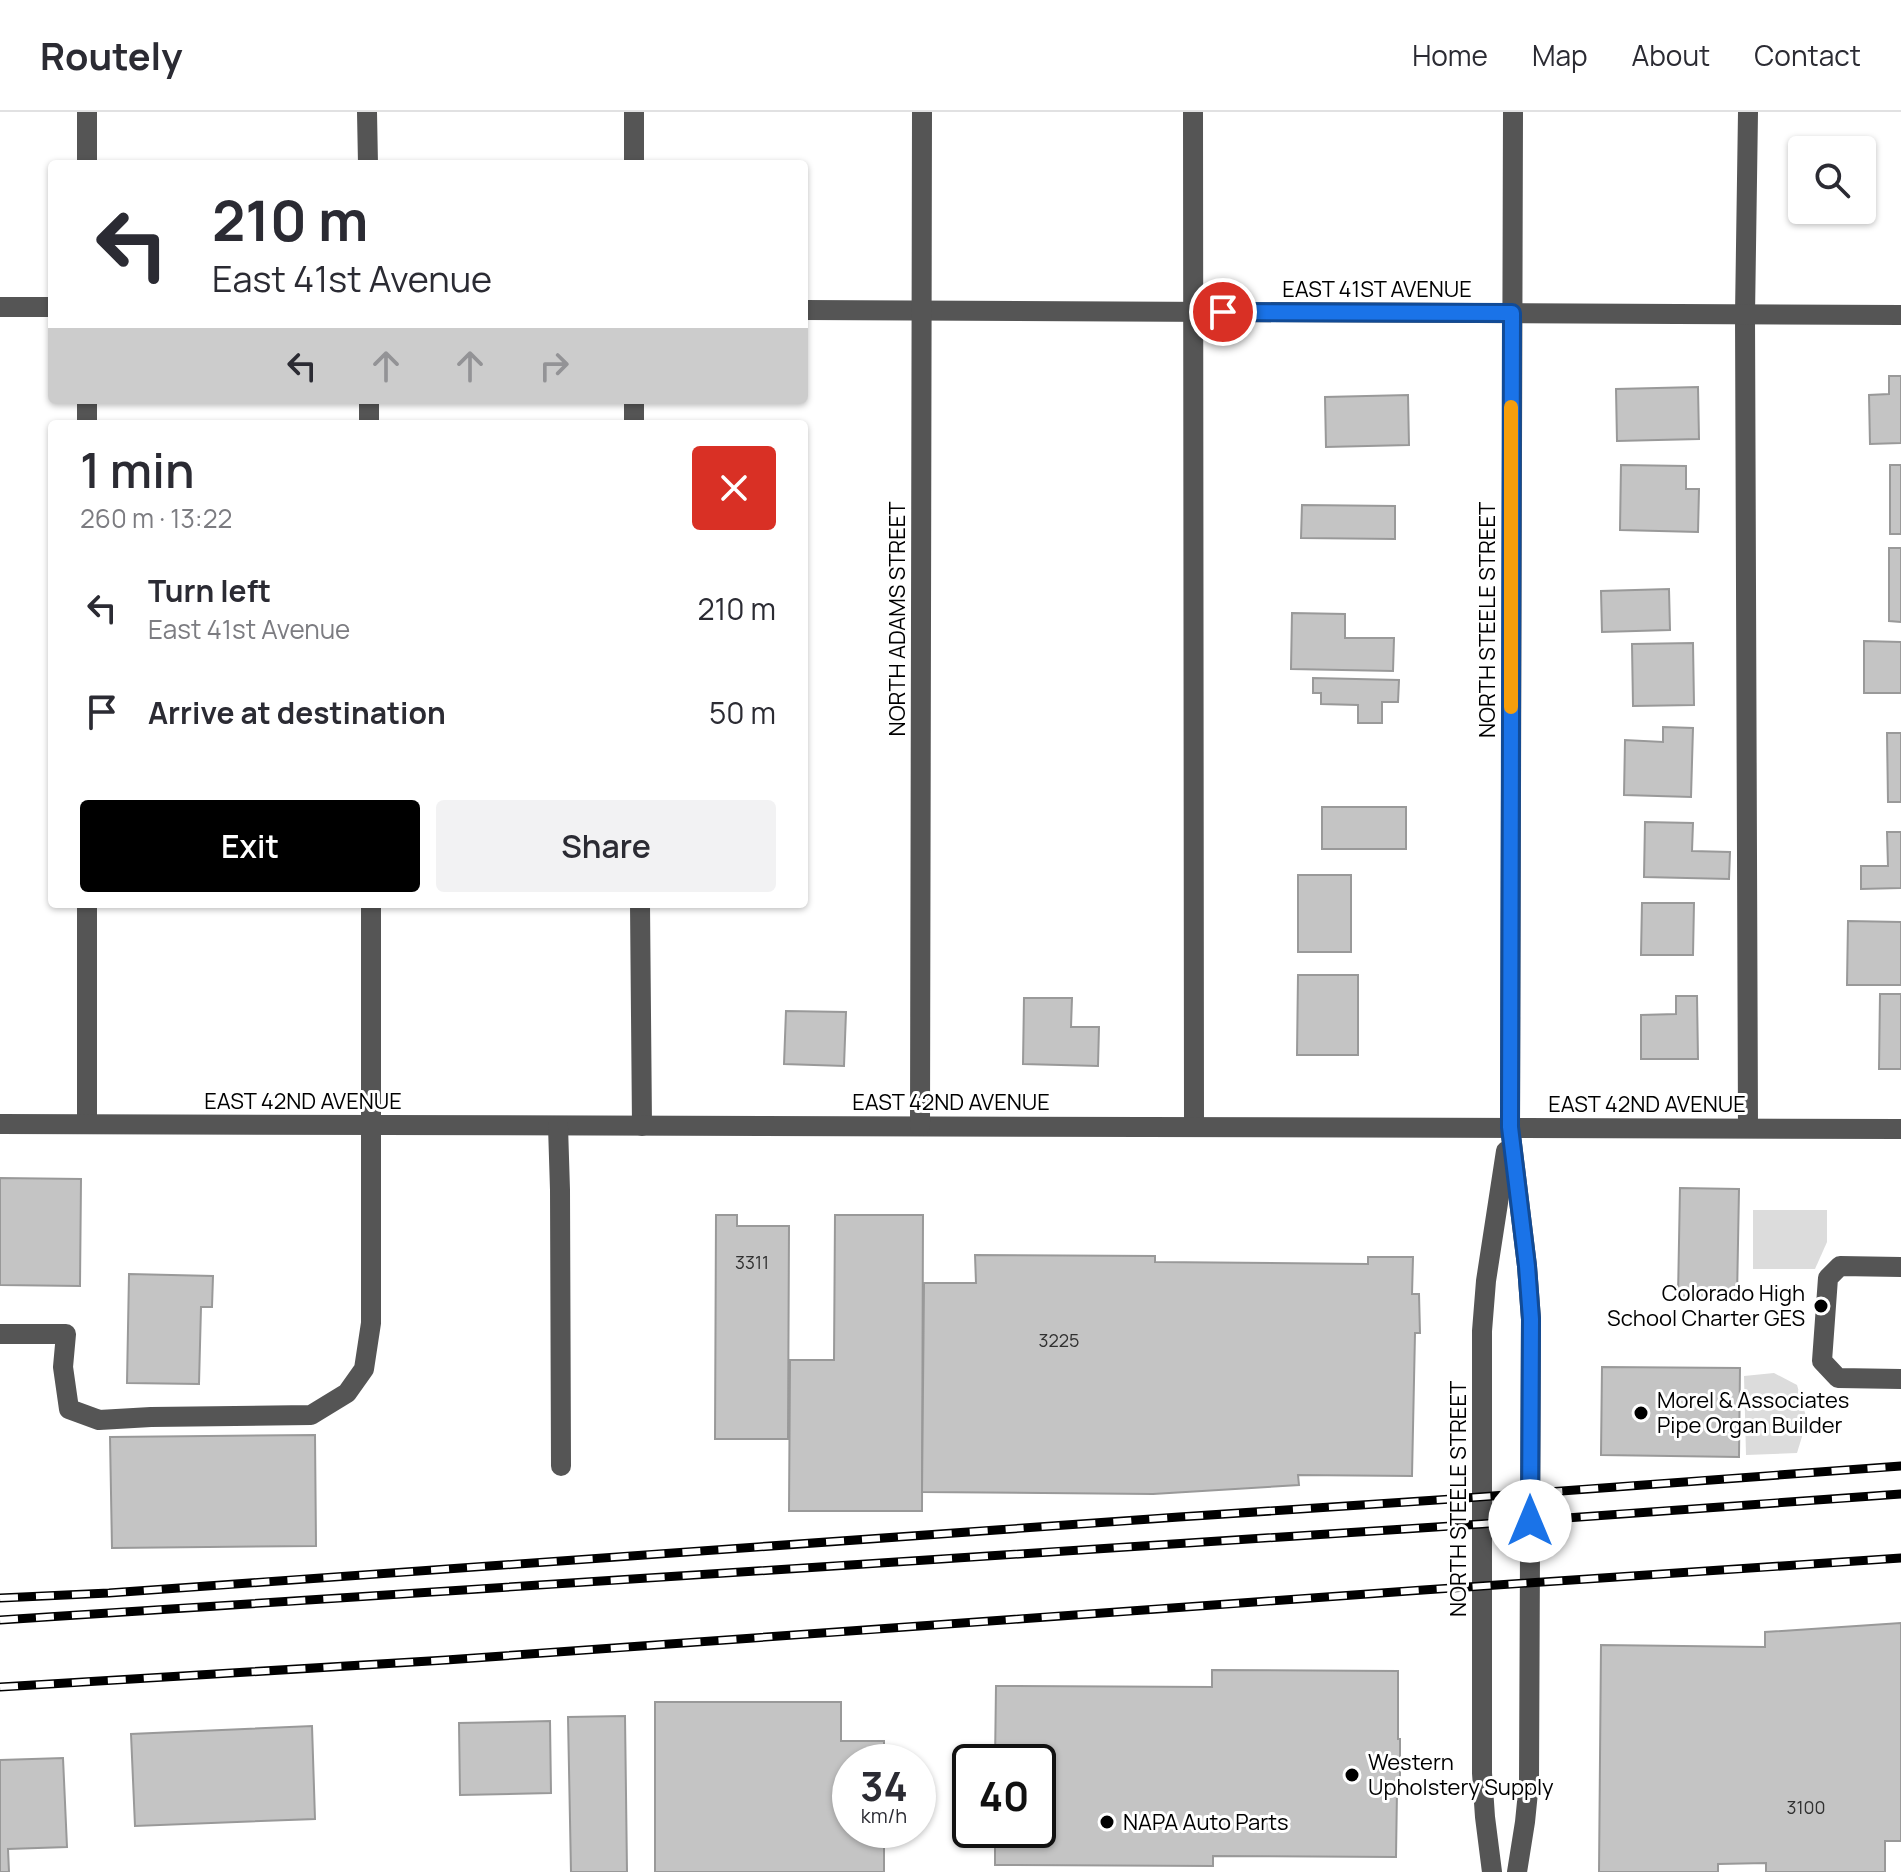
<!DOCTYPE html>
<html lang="en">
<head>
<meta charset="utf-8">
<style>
	:root { --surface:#fff; --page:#f2f2f3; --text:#2b2b33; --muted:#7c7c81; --line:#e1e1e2; --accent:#000 }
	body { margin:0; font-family:Manrope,sans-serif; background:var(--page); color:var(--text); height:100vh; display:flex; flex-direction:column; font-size:30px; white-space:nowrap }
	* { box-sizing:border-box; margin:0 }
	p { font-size:26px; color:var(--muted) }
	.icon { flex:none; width:44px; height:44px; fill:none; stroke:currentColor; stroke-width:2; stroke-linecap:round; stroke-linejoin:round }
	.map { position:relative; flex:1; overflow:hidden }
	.drawer { position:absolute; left:48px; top:308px; width:760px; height:488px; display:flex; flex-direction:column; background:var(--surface); border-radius:8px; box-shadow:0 2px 6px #0004 }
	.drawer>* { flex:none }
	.top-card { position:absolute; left:48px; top:48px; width:760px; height:244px; border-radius:8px; box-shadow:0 2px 6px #0004; background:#fff; color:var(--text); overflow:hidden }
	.fabs { position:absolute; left:1788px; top:24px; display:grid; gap:16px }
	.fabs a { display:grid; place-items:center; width:88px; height:88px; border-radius:8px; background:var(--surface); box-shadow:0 2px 6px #0004; font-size:40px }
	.speed { position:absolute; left:832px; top:1632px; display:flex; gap:16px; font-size:40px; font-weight:700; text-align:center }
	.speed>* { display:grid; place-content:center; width:104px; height:104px; border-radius:50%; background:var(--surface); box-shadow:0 2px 6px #0004; line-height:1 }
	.speed small { font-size:20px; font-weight:400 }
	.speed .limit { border:4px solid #111; border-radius:12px; background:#fff; color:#111 }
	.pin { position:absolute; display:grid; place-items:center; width:68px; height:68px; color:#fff; margin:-34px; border:4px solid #fff; border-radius:50%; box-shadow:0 2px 8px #0007 }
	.me { position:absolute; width:88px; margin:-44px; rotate:0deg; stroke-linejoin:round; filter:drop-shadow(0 0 6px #0008) }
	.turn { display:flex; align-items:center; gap:28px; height:168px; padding:0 32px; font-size:36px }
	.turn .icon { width:104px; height:104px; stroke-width:2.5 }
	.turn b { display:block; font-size:56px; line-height:68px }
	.lanes { display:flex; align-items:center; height:76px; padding:0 32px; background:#0003; justify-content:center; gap:40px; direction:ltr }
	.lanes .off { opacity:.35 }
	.round { display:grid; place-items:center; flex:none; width:84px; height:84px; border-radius:8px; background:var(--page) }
	.overview { display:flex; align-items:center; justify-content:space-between; height:136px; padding:0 32px }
	h1 { font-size:48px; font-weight:600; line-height:60px }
	.button { display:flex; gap:16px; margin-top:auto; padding:16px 32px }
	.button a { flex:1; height:92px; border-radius:8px; background:var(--accent); color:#fff; font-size:32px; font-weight:600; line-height:92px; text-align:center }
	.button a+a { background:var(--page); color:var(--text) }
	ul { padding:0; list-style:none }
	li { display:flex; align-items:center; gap:24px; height:104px; padding:0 32px }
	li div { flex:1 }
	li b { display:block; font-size:30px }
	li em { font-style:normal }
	header { display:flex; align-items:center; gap:48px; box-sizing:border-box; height:112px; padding:0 40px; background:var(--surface); border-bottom:2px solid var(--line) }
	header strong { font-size:38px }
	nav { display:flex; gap:44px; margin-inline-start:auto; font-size:28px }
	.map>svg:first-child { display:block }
</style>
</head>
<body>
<header>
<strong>Routely</strong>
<nav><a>Home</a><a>Map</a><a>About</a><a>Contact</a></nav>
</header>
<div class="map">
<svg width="1901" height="1760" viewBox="0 0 1901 1760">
	<rect width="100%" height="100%" fill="#fff"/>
	<g fill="#dcdcdc">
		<polygon points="1753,1098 1827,1098 1827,1130 1815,1157 1753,1157"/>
		<polygon points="1774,1261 1797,1273 1807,1308 1797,1341 1746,1343 1744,1264"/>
	</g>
	<g fill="#c4c4c4" stroke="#999" stroke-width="2">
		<polygon points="1889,264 1901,264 1901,331 1870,332 1869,283 1889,282"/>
		<polygon points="1698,275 1699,327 1617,329 1616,277"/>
		<polygon points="1408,283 1409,333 1326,335 1325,285"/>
		<polygon points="1621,353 1686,354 1686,377 1699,377 1698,420 1620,418"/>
		<rect x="1890" y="353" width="11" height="69"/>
		<polygon points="1302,393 1395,394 1395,427 1301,426"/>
		<polygon points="1889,436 1901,436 1901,510 1889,509"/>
		<polygon points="1669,477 1670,518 1602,520 1601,479"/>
		<polygon points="1292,501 1345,502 1345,526 1394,526 1393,559 1291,557"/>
		<polygon points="1864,529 1901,530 1901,581 1864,581"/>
		<polygon points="1693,531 1694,593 1633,594 1632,532"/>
		<polygon points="1313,566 1399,568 1398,590 1382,590 1382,611 1358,611 1358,593 1321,592 1321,581 1313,581"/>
		<polygon points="1663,615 1693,616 1691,685 1624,683 1625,628 1663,630"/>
		<polygon points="1887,621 1901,621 1901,690 1888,690"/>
		<rect x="1322" y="695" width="84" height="42"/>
		<polygon points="1645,710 1693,711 1692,739 1730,740 1729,767 1644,765"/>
		<polygon points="1887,720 1901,720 1901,776 1861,777 1861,754 1888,754"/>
		<rect x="1298" y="763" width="53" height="77"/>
		<polygon points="1642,791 1694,791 1693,843 1641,843"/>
		<polygon points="1848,809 1901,810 1901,873 1847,873"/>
		<polygon points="1298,863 1358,863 1358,943 1297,943"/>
		<polygon points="1880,882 1901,882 1901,957 1879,957"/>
		<polygon points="1676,884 1697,884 1698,947 1641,947 1641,903 1676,902"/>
		<polygon points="1024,886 1072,886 1071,915 1099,915 1098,954 1023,952"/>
		<polygon points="786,899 846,900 844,954 784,952"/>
		<polygon points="0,1066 81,1067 80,1174 0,1173"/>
		<polygon points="1680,1076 1739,1077 1737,1186 1678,1184"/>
		<polygon points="716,1103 737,1103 737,1114 789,1114 788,1327 715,1327"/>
		<polygon points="835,1103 923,1103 922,1399 789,1399 790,1248 834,1248"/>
		<polygon points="975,1143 1155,1144 1155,1150 1368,1152 1368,1145 1413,1145 1412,1182 1419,1182 1420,1221 1415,1221 1412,1364 1298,1363 1299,1373 1153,1382 922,1380 924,1171 976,1171"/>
		<polygon points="129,1162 213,1164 212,1195 201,1195 199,1272 127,1271"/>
		<polygon points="1602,1255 1740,1256 1739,1345 1601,1343"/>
		<polygon points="315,1323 316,1434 112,1436 110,1325"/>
		<polygon points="1901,1511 1901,1729 1885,1729 1885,1760 1766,1760 1766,1751 1718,1752 1718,1760 1599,1760 1601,1533 1765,1535 1765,1520"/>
		<polygon points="1212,1558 1398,1559 1398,1627 1400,1627 1400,1677 1397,1678 1396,1745 1213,1744 1213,1754 995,1753 995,1718 1038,1718 1038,1650 995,1650 996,1574 1212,1575"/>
		<polygon points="655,1590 841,1590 841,1629 884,1629 884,1650 850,1650 850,1718 884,1718 884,1760 655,1760"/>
		<polygon points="625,1604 627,1760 571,1760 568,1605"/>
		<polygon points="550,1609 551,1681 460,1683 459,1611"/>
		<polygon points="312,1614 315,1707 135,1714 131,1622"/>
		<polygon points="63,1646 67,1735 8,1737 9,1760 0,1760 0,1648"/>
	</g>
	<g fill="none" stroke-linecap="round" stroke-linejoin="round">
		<g stroke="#555" stroke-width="20">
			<polyline points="87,0 87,52"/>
			<polyline points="367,0 368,52"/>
			<polyline points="1193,0 1194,1015"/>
			<polyline points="1513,0 1510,1015 1527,1154 1531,1207 1529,1670 1525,1710 1517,1760"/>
			<polyline points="1748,0 1745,203 1748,1016"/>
			<polyline points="634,52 634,0"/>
			<polyline points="0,195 52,195"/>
			<polyline points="804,198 1901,203"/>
			<polyline points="87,288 87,312"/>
			<polyline points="369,288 369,312"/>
			<polyline points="634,288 634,312"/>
			<polyline points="87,792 87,1012"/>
			<polyline points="640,792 642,1014"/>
			<polyline points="0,1012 1901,1017"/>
			<polyline points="558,1014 560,1078 561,1354"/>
			<polyline points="920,1014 922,0"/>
			<polyline points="1901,1155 1840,1154 1828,1166 1822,1249 1838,1266 1901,1267"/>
			<polyline points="0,1222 66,1222 63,1255 69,1297 99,1308 151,1305 311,1303 347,1281 364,1257 371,1211 371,792"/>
			<polyline points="1492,1760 1485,1705 1482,1661 1482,1219 1486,1169 1506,1039"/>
		</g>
		<defs>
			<g id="rail">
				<polyline points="0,1486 109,1481 1179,1405 1452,1387 1901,1354"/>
				<polyline points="0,1508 1482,1412 1901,1382"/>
				<polyline points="0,1575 446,1548 1423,1478 1901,1446"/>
			</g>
		</defs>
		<use href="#rail" stroke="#000" stroke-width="9"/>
		<use href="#rail" stroke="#fff" stroke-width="6" stroke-dasharray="18" stroke-linecap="butt"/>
	</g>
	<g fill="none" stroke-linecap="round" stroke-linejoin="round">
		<defs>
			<polyline id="route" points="1223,200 1512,201 1510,1015 1527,1154 1531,1207 1530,1409"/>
		</defs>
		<use href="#route" stroke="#114b97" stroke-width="20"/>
		<use href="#route" stroke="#1a73e8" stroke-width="14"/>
		<polyline stroke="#f59e0b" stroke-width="14" points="1511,595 1511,295"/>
	</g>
	<g fill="#000" stroke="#fff" stroke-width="3">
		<circle cx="1821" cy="1194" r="8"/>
		<circle cx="1641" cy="1301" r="8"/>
		<circle cx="1352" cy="1663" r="8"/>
		<circle cx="1107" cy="1710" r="8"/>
	</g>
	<g text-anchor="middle" stroke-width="6" stroke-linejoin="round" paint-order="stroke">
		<g font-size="18" fill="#313131">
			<text x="752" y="1157">3311</text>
			<text x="1059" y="1235">3225</text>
			<text x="1806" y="1702">3100</text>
		</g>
		<g font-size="22" fill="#000" stroke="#fff">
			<text x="1377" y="185">EAST 41ST AVENUE</text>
			<text transform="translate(897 507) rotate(-90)" y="8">NORTH ADAMS STREET</text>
			<text transform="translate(1487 508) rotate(-90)" y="8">NORTH STEELE STREET</text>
			<text x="303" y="997">EAST 42ND AVENUE</text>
			<text x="951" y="998">EAST 42ND AVENUE</text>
			<text x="1647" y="1000">EAST 42ND AVENUE</text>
			<text transform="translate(1458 1387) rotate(-90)" y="8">NORTH STEELE STREET</text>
		</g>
		<g font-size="22" fill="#000" stroke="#fff" text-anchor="start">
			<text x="1805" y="1189" text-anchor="end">Colorado High<tspan x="1805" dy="25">School Charter GES</tspan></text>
			<text x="1657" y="1296">Morel &amp; Associates<tspan x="1657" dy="25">Pipe Organ Builder</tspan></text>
			<text x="1368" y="1658">Western<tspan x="1368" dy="25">Upholstery Supply</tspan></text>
			<text x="1123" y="1718">NAPA Auto Parts</text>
		</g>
	</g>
</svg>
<div class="fabs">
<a><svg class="icon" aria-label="search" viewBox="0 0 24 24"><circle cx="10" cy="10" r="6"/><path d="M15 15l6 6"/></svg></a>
</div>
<div class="speed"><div>34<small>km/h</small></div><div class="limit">40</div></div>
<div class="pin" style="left:1223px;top:200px;background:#d93025"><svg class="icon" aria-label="arrive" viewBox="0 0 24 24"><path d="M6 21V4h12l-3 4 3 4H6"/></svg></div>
<svg class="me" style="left:1530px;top:1409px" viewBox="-20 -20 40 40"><circle r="19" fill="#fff"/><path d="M0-13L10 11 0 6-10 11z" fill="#1a73e8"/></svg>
<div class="top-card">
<div class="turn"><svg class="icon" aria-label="left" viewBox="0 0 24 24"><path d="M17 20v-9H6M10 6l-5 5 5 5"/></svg><div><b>210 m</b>East 41st Avenue</div></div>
<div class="lanes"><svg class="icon" aria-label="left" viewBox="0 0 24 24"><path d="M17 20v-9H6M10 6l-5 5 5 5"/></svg><svg class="icon off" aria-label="ahead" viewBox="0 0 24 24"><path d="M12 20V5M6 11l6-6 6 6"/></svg><svg class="icon off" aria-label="ahead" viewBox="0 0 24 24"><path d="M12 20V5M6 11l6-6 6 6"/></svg><svg class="icon off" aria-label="right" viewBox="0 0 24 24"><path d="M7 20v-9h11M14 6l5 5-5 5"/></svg></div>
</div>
<section class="drawer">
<div class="overview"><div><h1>1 min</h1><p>260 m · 13:22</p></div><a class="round" style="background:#d93025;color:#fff"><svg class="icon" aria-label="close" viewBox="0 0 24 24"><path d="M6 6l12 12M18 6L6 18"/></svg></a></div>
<ul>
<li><svg class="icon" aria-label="left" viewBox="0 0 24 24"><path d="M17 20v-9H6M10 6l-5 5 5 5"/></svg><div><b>Turn left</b><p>East 41st Avenue</p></div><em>210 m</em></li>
<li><svg class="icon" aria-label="arrive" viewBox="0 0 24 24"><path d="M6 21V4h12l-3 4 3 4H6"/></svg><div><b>Arrive at destination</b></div><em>50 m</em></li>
</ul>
<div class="button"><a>Exit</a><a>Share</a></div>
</section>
</div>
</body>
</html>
